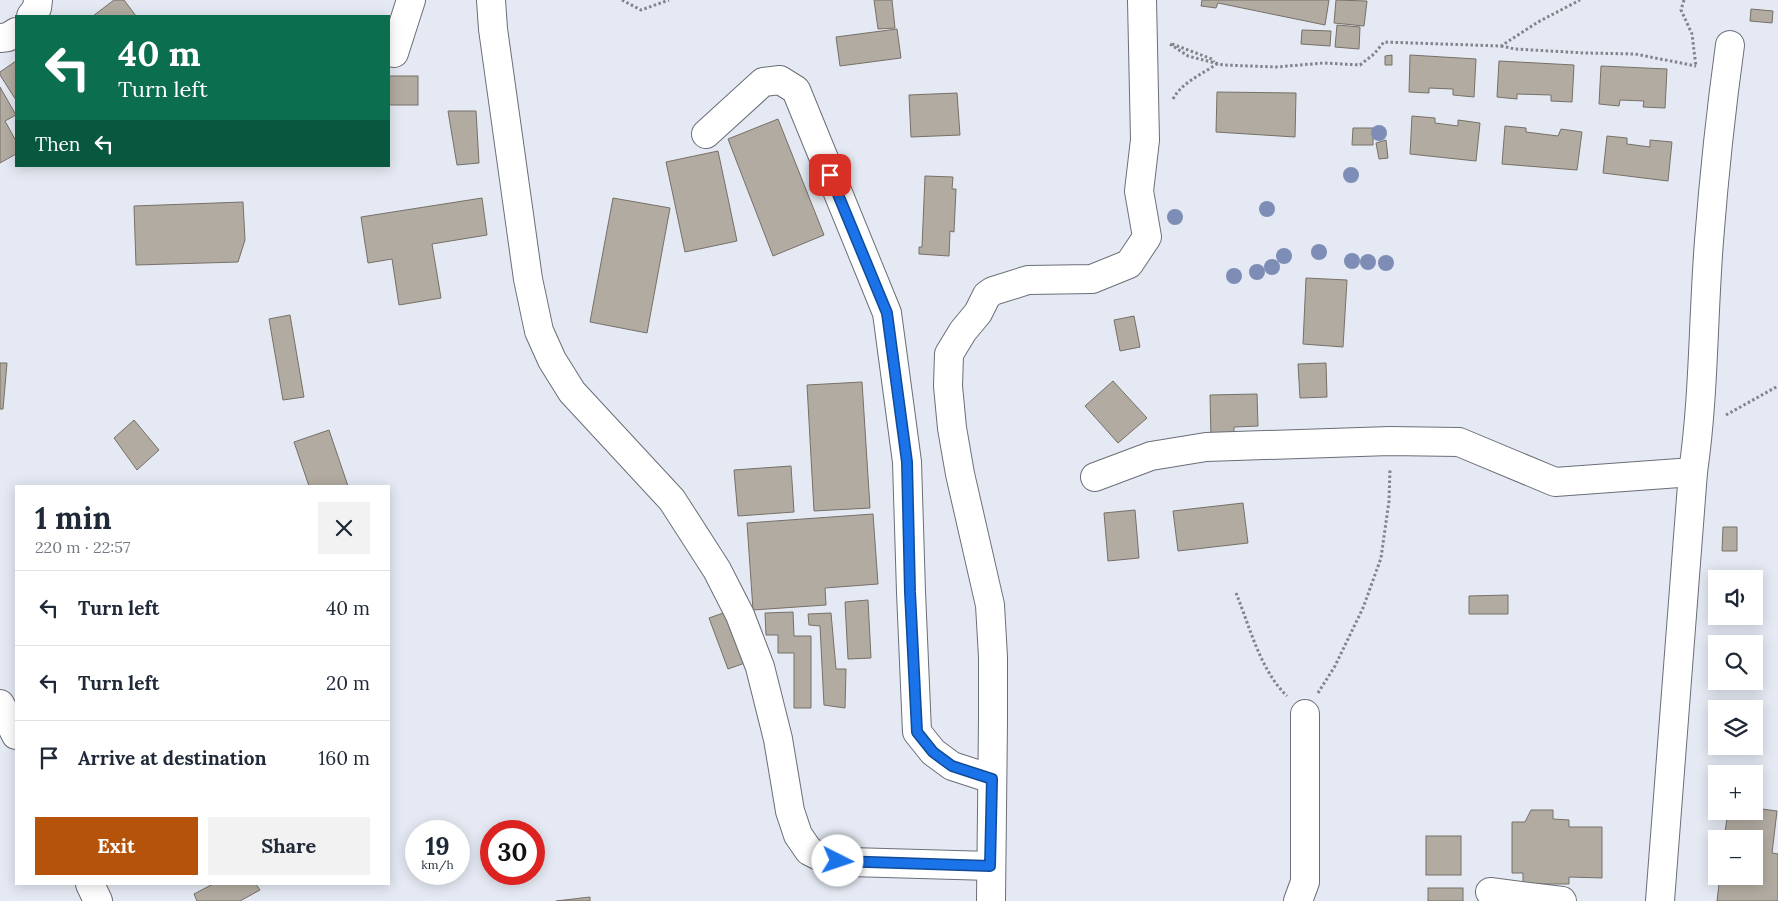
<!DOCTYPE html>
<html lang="en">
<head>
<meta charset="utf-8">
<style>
	:root { --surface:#fff; --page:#f2f2f3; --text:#1f2937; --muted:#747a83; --line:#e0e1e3; --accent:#b45309 }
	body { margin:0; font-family:Lora,serif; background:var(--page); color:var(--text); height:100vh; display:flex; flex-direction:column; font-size:19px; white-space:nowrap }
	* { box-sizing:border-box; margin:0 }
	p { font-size:16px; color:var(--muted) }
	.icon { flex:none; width:28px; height:28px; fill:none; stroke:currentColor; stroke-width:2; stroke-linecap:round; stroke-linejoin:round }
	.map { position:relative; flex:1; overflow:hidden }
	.drawer { position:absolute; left:15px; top:485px; width:375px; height:400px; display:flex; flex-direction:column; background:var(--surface); border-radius:0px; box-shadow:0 2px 12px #0003 }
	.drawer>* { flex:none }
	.guide { position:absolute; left:15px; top:15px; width:375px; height:152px; border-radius:0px; box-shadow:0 2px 12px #0003; background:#0b6e4f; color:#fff; overflow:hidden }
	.controls { position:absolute; left:1708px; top:570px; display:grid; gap:10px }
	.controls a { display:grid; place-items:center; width:55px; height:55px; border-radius:0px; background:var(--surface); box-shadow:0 2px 12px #0003; font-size:25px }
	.speed { position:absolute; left:405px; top:820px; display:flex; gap:10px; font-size:25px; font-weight:700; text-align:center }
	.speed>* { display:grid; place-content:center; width:65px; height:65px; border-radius:50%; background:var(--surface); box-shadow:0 2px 12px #0003; line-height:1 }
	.speed small { font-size:12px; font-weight:400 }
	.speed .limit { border:8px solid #d22; background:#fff; color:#111 }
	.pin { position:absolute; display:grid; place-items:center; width:42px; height:42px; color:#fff; margin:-21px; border-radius:10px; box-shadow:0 2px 8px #0006 }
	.me { position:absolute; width:55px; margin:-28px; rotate:94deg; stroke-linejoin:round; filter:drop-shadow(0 0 4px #0008) }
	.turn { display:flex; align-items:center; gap:18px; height:105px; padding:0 20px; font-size:22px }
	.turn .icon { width:65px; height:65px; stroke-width:2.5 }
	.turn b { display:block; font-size:35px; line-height:42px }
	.then { display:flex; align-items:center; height:48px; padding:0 20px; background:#0003; gap:10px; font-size:19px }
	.round { display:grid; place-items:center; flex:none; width:52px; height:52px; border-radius:0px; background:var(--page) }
	.head { display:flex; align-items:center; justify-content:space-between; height:85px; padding:0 20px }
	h1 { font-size:30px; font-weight:800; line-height:38px }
	.cta { display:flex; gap:10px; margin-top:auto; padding:10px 20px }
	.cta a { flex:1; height:58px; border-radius:0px; background:var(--accent); color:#fff; font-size:20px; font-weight:800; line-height:58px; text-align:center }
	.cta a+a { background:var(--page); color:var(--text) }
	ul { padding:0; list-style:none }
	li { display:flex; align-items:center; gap:15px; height:75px; padding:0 20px; border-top:1px solid var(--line) }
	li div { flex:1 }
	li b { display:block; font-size:19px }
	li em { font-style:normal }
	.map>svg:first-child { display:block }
</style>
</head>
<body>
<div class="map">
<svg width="1778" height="901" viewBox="0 0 1778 901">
	<rect width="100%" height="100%" fill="#e4e9f3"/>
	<g fill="#b1aba1" stroke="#767067">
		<polygon points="114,0 124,0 136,16 93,16"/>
		<polygon points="874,0 892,0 895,28 878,29"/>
		<polygon points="1202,0 1329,0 1325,25 1218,3 1216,8 1201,6"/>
		<polygon points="1336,0 1367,1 1364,26 1334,23"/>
		<polygon points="1751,9 1773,11 1772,23 1750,21"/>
		<polygon points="1337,25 1360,27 1359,49 1335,47"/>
		<polygon points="897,29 901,58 840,66 836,37"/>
		<polygon points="1302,30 1331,31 1330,46 1301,44"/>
		<polygon points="1392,55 1392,65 1385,65 1385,56"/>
		<polygon points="1410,55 1476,59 1474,97 1453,95 1453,89 1429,88 1429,93 1409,92"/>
		<polygon points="16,61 16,100 0,75 0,72"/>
		<polygon points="1499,61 1574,65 1572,102 1551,101 1551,95 1517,94 1517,99 1497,97"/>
		<polygon points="1601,66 1667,69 1665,108 1643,107 1644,101 1620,100 1619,106 1599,104"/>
		<rect x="389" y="76" width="29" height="29"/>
		<polygon points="0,87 16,115 5,121 16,141 16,154 0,163"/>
		<polygon points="1217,92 1296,93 1295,137 1216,132"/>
		<polygon points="957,93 960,135 911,137 909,95"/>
		<polygon points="448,111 476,111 479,163 457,165"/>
		<polygon points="1412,116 1435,118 1435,123 1458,126 1458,120 1480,123 1476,161 1410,154"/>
		<polygon points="778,119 824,235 773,256 728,139"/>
		<polygon points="1505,126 1526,128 1526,132 1558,136 1561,129 1582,132 1577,170 1502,164"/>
		<polygon points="1353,128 1373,128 1373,145 1352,145"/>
		<polygon points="1607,136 1627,138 1627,144 1650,147 1650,140 1672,142 1668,181 1603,173"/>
		<polygon points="1386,140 1388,158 1379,159 1376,143"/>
		<polygon points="718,151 737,241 685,252 666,162"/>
		<polygon points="925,176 953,177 952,189 956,189 954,232 950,231 949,256 919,254 919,247 922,247"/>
		<polygon points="482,198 487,235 432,244 441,298 399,305 392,259 368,263 361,217"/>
		<polygon points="613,198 670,208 647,333 590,322"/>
		<polygon points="243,202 245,240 238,262 136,265 134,206"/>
		<polygon points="1306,278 1347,280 1343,347 1303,344"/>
		<polygon points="290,315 304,397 283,400 269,319"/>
		<polygon points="1134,316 1140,347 1120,351 1114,320"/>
		<polygon points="0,363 7,363 3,409 0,409"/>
		<polygon points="1326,363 1327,397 1300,398 1298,364"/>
		<polygon points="1113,381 1147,418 1118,443 1085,406"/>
		<polygon points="862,382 870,508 814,511 807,385"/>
		<polygon points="1257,394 1258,426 1234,427 1234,438 1211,439 1210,395"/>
		<polygon points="134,420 159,450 137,470 114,438"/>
		<polygon points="329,430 348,486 309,486 294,442"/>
		<polygon points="791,466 794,512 738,516 734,470"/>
		<polygon points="1243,503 1248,543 1178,551 1173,511"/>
		<polygon points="1135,510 1139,558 1108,561 1104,513"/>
		<polygon points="873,514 878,584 825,588 826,605 753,610 747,523"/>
		<polygon points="1723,527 1737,527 1737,551 1722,551"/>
		<polygon points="1508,595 1508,614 1469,614 1469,596"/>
		<polygon points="868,600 871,658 848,659 845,602"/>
		<polygon points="726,612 745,663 728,669 709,618"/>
		<polygon points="793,612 794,636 811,636 811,708 794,708 794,653 778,653 778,635 766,635 765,613"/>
		<polygon points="831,613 836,669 846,669 845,708 824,705 820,626 809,625 808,614"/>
		<polygon points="1754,808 1777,811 1772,853 1778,854 1778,901 1717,901 1720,876 1754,876 1754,839 1724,839 1728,811 1754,811"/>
		<polygon points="1531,810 1553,810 1553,819 1569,820 1569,827 1602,827 1602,878 1569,877 1569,884 1523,884 1523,873 1512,873 1512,822 1525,822"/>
		<rect x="1426" y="836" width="35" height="39"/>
		<polygon points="213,884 256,884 260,890 240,901 197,901 194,894"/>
		<rect x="1428" y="888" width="35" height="13"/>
		<polygon points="590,897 590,901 556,901"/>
	</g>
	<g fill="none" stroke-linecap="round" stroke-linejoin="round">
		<defs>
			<g id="minor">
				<polyline points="491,0 493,29 528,279 539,331 552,360 572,392 672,500 717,570 740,615 760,667 778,739 790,811 798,835 809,851 827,860 850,862 991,866"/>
				<polyline points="31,16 37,8 38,0"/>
				<polyline points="0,38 8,37 16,32"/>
				<polyline points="394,53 411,0"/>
				<polyline points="706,134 763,82 780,80 796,90 887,313 907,462 911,592 917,732 933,752 952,766 992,779"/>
				<polyline points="1095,477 1151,456 1206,447 1390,441 1459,442 1555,482 1693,472"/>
				<polyline points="0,704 16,735"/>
				<polyline points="90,884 98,901"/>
				<polyline points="1490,892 1562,901"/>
				<polyline points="991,901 993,720 993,657 990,605 960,474 952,428 948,386 949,354 963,331 978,313 987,295 993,291 1028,280 1092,279 1129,264 1147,237 1139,191 1145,140 1142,0"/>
				<polyline points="1298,901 1305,882 1305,714"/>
				<path d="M 1660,901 L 1693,472 C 1704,396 1703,318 1709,241 C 1714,176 1721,110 1730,45"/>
			</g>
		</defs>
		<use href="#minor" stroke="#6a6e77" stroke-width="30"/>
		<g stroke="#80848b" stroke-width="3" stroke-dasharray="2.5 2.5" stroke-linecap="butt">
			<polyline points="622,0 641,10 669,0"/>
			<polyline points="1684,0 1681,10 1692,34 1696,67"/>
			<polyline points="1170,44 1188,56 1223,65 1276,67 1324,63 1360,65 1374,54 1384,42 1501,46 1538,22 1580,0"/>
			<polyline points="1172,44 1212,59 1214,62"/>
			<polyline points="1501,46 1515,49 1585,53 1635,54 1696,66"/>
			<path d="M 1173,99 C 1182,82 1203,74 1218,63"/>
			<polyline points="1726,415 1778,386"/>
			<path d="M 1236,593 C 1250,627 1260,670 1287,696"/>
			<polyline points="1318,693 1335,666 1363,608 1381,558 1389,501 1390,469"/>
		</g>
		<use href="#minor" stroke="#fff" stroke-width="28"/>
	</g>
	<g fill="#7e8db5">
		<circle cx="1379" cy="133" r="8"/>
		<circle cx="1351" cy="175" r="8"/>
		<circle cx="1267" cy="209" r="8"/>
		<circle cx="1175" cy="217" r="8"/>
		<circle cx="1319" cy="252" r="8"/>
		<circle cx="1284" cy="256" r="8"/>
		<circle cx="1352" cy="261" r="8"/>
		<circle cx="1368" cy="262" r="8"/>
		<circle cx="1386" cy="263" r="8"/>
		<circle cx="1272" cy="267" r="8"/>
		<circle cx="1257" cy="272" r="8"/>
		<circle cx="1234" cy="276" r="8"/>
	</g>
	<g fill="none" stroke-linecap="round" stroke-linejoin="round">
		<defs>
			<polyline id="route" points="830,175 887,313 907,462 910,592 917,732 933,752 952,766 992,779 990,866 838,861"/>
		</defs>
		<use href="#route" stroke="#114b97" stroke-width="12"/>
		<use href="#route" stroke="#1a73e8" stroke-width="9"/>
	</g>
</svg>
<div class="controls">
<a><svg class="icon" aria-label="sound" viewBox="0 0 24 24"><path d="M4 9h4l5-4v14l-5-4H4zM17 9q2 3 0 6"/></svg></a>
<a><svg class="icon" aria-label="search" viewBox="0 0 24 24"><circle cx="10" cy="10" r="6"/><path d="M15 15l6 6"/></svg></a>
<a><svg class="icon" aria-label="layers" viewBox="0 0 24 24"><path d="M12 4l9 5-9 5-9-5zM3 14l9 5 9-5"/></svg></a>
<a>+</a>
<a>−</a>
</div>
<div class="speed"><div>19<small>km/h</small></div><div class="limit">30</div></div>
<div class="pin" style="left:830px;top:175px;background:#d93025"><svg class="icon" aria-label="arrive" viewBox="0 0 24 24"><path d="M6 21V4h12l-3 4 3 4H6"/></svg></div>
<svg class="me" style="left:838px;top:861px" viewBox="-20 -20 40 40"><circle r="19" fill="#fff"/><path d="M0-13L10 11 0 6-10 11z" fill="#1a73e8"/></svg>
<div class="guide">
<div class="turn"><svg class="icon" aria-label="left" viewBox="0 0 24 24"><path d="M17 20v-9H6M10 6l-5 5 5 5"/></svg><div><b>40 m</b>Turn left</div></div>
<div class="then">Then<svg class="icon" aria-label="left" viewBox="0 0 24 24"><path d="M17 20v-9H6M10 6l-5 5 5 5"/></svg></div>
</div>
<section class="drawer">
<div class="head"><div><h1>1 min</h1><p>220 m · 22:57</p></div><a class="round"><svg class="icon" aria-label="close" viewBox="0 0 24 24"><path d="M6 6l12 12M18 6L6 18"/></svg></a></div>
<ul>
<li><svg class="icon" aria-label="left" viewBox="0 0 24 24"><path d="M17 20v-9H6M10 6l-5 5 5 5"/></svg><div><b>Turn left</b></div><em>40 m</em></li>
<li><svg class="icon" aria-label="left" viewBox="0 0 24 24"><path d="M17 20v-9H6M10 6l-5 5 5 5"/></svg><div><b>Turn left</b></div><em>20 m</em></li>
<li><svg class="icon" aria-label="arrive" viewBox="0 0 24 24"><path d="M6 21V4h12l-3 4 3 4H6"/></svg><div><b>Arrive at destination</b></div><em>160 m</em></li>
</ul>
<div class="cta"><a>Exit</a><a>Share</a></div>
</section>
</div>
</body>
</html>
